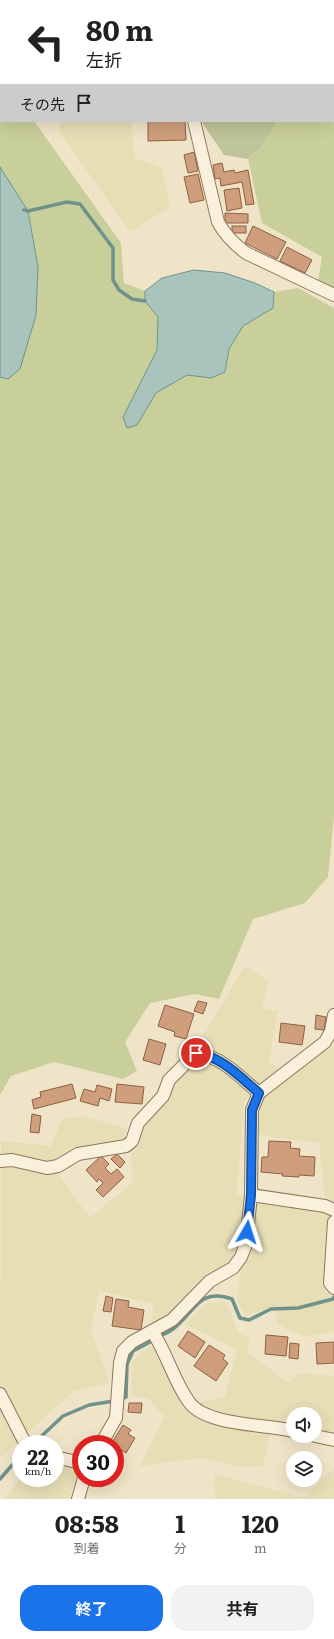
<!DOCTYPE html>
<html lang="ja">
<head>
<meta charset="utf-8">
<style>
	:root { --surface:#fff; --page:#f2f2f2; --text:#202124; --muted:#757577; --accent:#1a73e8 }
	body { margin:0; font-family:Literata,"Noto Sans JP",serif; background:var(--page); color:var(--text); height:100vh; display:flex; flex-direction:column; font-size:15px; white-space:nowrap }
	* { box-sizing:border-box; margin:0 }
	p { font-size:13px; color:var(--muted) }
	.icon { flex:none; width:22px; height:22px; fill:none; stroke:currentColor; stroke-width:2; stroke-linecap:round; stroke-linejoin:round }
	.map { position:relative; height:1499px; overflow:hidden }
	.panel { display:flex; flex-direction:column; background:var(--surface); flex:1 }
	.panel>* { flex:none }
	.hud { position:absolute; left:0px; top:0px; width:334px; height:122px; box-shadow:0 4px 16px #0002; background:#fff; color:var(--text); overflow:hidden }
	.fabs { position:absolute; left:286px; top:1407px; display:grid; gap:8px }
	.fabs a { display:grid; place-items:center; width:36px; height:36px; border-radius:50%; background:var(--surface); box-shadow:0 4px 16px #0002; font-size:20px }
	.speed { position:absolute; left:12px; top:1435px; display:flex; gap:8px; font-size:20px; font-weight:700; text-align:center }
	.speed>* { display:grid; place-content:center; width:52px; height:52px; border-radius:50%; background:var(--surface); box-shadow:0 4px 16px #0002; line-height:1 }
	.speed small { font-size:10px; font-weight:400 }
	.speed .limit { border:6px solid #d22; background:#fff; color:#111 }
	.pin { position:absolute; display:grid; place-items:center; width:34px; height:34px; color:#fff; margin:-17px; border:2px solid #fff; border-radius:50%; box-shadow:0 1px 4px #0007 }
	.me { position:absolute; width:44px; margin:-22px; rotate:6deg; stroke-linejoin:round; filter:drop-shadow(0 0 3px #0008) }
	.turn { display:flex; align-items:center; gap:14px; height:84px; padding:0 20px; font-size:18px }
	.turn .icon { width:52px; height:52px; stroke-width:2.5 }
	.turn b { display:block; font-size:28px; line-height:34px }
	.then { display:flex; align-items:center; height:38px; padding:0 20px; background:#0003; gap:8px; font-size:15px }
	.eta { display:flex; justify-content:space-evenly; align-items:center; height:68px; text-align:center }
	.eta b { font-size:24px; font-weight:700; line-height:28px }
	.primary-button { display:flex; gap:8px; margin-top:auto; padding:8px 20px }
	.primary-button a { flex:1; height:46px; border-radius:16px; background:var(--accent); color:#fff; font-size:16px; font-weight:700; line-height:46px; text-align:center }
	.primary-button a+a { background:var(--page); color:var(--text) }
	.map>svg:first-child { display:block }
</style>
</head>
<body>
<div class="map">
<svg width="334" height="1499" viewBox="0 0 334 1499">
	<rect width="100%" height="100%" fill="#f0e4c8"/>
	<g fill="#e6deb5">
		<polygon points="62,121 131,121 135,158 162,168 170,207 130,232 59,131"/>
		<polygon points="245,966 268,981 262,1008 278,1011 269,1061 280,1071 244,1101 237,1195 326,1211 334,1215 334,1331 306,1337 277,1324 276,1306 245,1316 237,1301 242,1261 204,1277 169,1317 151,1325 154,1304 99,1291 91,1331 110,1383 74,1391 0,1458 1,1141 51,1146 62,1119 82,1116 126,1128 123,1143 53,1167 90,1218 133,1182 131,1152 144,1122 174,1081 198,1060 198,1044"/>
		<polygon points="331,1045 334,1048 334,1201 325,1198 319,1143 258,1135 261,1099"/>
		<polygon points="226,1301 238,1333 249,1337 248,1353 288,1382 300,1373 334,1376 334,1437 315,1432 315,1414 293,1414 293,1426 273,1422 263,1466 241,1467 202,1458 140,1466 164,1417 149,1399 131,1395 132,1361 153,1344 183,1406 225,1397 237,1350 185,1324 208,1303"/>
		<polygon points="55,1462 80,1468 68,1499 5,1499 21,1478 55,1478"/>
		<polygon points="334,1468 334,1499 215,1499 214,1474 304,1498"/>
	</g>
	<g fill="#c9cf9b">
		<polygon points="313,0 334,0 334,289 318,280 322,257 262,223 248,159 262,146 278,121 333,121 333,1"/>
		<polygon points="0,90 1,121 34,121 121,243 124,283 145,291 145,301 158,317 157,350 123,417 137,425 156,393 187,375 211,378 225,372 229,349 243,326 273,308 274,292 298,288 334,308 334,816 328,877 305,903 253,919 219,999 195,994 150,1003 125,1042 137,1071 123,1079 54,1062 11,1076 0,1095 0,377 8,379 36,316 38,267 28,211 0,167"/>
	</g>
	<polygon fill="#bfc49a" points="201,121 278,121 262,146 248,159 224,155"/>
	<g fill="#a9c4bc" stroke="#6f938a">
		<polygon points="0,167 28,211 38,267 36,315 20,369 8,379 0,377"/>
		<polygon points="194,270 225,273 255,283 274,292 273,308 243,326 229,349 225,372 211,378 187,375 156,393 137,425 127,428 123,417 157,350 158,317 145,301 145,291 162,278"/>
	</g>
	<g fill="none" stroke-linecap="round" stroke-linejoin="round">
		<g stroke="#6f938a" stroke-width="3.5">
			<polyline points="154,0 157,1"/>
			<polyline points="24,210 28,211 67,202 80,204 113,248 113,280 119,290 132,299 145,301"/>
			<path d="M 159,1337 C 164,1334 169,1332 173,1329 C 195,1312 199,1287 232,1299 L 240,1318 L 249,1320 L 271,1309 L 298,1308 L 333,1299 L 334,1297"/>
			<polyline points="120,1399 126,1397 127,1364 133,1351 154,1340"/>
			<polyline points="33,1444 63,1416 89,1405 114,1401"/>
			<polyline points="0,1479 21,1455"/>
		</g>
	</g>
	<g fill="#cf9f7d" stroke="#8d5f41">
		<polygon points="148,121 185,121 186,140 148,141"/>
		<polygon points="194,152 198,171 188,173 184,155"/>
		<polygon points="222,163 224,172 234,170 235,173 248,170 254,204 246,205 242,182 221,186 220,178 215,179 213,165"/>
		<polygon points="198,174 204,200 190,203 184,177"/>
		<polygon points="239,188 242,208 227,211 224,190"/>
		<polygon points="225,213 248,214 248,223 225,223"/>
		<rect x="232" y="226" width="14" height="7"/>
		<polygon points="253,226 286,242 277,259 245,243"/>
		<polygon points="287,247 312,260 305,273 280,261"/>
		<polygon points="198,1001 207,1003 203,1014 194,1011"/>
		<polygon points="165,1005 194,1014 186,1039 174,1036 175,1032 158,1026"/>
		<polygon points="316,1015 326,1017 324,1030 315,1029"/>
		<polygon points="281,1023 305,1026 302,1045 279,1042"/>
		<polygon points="149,1039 166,1044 160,1065 143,1060"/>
		<polygon points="72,1084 76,1098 34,1109 32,1100 41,1097 40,1092"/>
		<polygon points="117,1084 144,1087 142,1104 115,1102"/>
		<polygon points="97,1085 112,1089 109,1101 100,1098 98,1106 80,1101 84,1089 95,1092"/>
		<polygon points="32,1114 41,1116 39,1133 30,1132"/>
		<polygon points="269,1141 291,1142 290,1148 300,1149 299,1156 315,1157 314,1176 299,1175 299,1177 282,1176 283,1174 261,1172 262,1157 268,1157"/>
		<polygon points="117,1154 125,1162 120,1168 111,1159"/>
		<polygon points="101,1156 109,1164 105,1168 111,1174 117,1169 124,1177 103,1197 96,1190 103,1183 99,1179 97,1182 86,1170"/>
		<polygon points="106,1296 113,1298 111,1312 103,1311"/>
		<polygon points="116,1299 129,1301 128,1307 144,1310 141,1330 112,1326"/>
		<polygon points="188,1331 205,1342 195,1358 178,1346"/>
		<polygon points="266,1335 288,1337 286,1356 265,1354"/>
		<polygon points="334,1342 334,1363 317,1364 316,1343"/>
		<polygon points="290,1343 299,1344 298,1359 289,1358"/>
		<polygon points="209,1345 225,1355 223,1359 228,1363 216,1381 194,1366"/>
		<polygon points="129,1403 142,1403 141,1413 128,1412"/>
		<polygon points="123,1425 131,1430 128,1434 135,1438 126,1453 115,1446 115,1444 111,1444"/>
		<polygon points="94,1478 104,1478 101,1487 92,1484"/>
	</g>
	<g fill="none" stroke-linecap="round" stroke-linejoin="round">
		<defs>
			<g id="minor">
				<polyline points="177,1 177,0"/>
				<path d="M 194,121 L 218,222 C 225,235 234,244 246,253 L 334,295"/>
				<path d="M 0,1161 L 12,1160 L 47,1168 L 58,1166 L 78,1154 L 126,1146 L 132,1141 L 138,1123 L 163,1096 L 169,1080 L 196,1053 C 221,1056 240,1077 259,1093"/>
				<polyline points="251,1195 325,1206 334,1210"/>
				<polyline points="334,1222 330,1283 334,1288"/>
				<path d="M 152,1331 C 167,1353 173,1380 189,1402 C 206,1426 265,1424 293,1431"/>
				<polyline points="0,1394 23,1439 28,1444"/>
				<polyline points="315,1436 334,1440"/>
				<polyline points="101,1444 116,1418 120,1363 123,1351 132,1342 172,1320 210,1281 233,1268 241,1257 246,1244 251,1195 252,1110 259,1093 325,1042 331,1031 334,1015"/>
				<polyline points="55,1457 81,1463"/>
				<polyline points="78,1499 84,1478"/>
			</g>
		</defs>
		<use href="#minor" stroke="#8d765c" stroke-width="14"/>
		<use href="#minor" stroke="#faf1dc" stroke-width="12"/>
	</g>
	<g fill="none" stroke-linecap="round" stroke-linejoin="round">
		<defs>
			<path id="route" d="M 196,1053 C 221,1056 240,1077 259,1093 L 252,1110 L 251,1195 L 247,1232"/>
		</defs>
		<use href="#route" stroke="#114b97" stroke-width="10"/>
		<use href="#route" stroke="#1a73e8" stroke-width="7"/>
	</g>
</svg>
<div class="fabs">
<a><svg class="icon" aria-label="sound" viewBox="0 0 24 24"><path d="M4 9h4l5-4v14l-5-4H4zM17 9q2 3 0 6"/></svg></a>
<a><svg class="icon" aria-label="layers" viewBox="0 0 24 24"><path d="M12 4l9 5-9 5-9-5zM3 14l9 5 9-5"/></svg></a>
</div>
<div class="speed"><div>22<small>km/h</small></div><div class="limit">30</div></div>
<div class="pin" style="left:196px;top:1053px;background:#d93025"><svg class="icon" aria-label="arrive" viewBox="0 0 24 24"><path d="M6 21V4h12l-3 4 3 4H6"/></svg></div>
<svg class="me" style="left:247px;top:1232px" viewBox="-20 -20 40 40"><path d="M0-17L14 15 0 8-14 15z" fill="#1a73e8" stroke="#fff" stroke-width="4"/></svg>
<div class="hud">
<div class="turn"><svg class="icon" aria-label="left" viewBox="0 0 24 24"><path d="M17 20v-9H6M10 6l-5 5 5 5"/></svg><div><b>80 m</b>左折</div></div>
<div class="then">その先<svg class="icon" aria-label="arrive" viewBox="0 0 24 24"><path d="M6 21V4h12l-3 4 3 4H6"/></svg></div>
</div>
</div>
<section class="panel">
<div class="eta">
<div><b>08:58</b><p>到着</p></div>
<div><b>1</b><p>分</p></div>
<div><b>120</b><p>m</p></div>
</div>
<div class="primary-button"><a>終了</a><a>共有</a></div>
</section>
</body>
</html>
